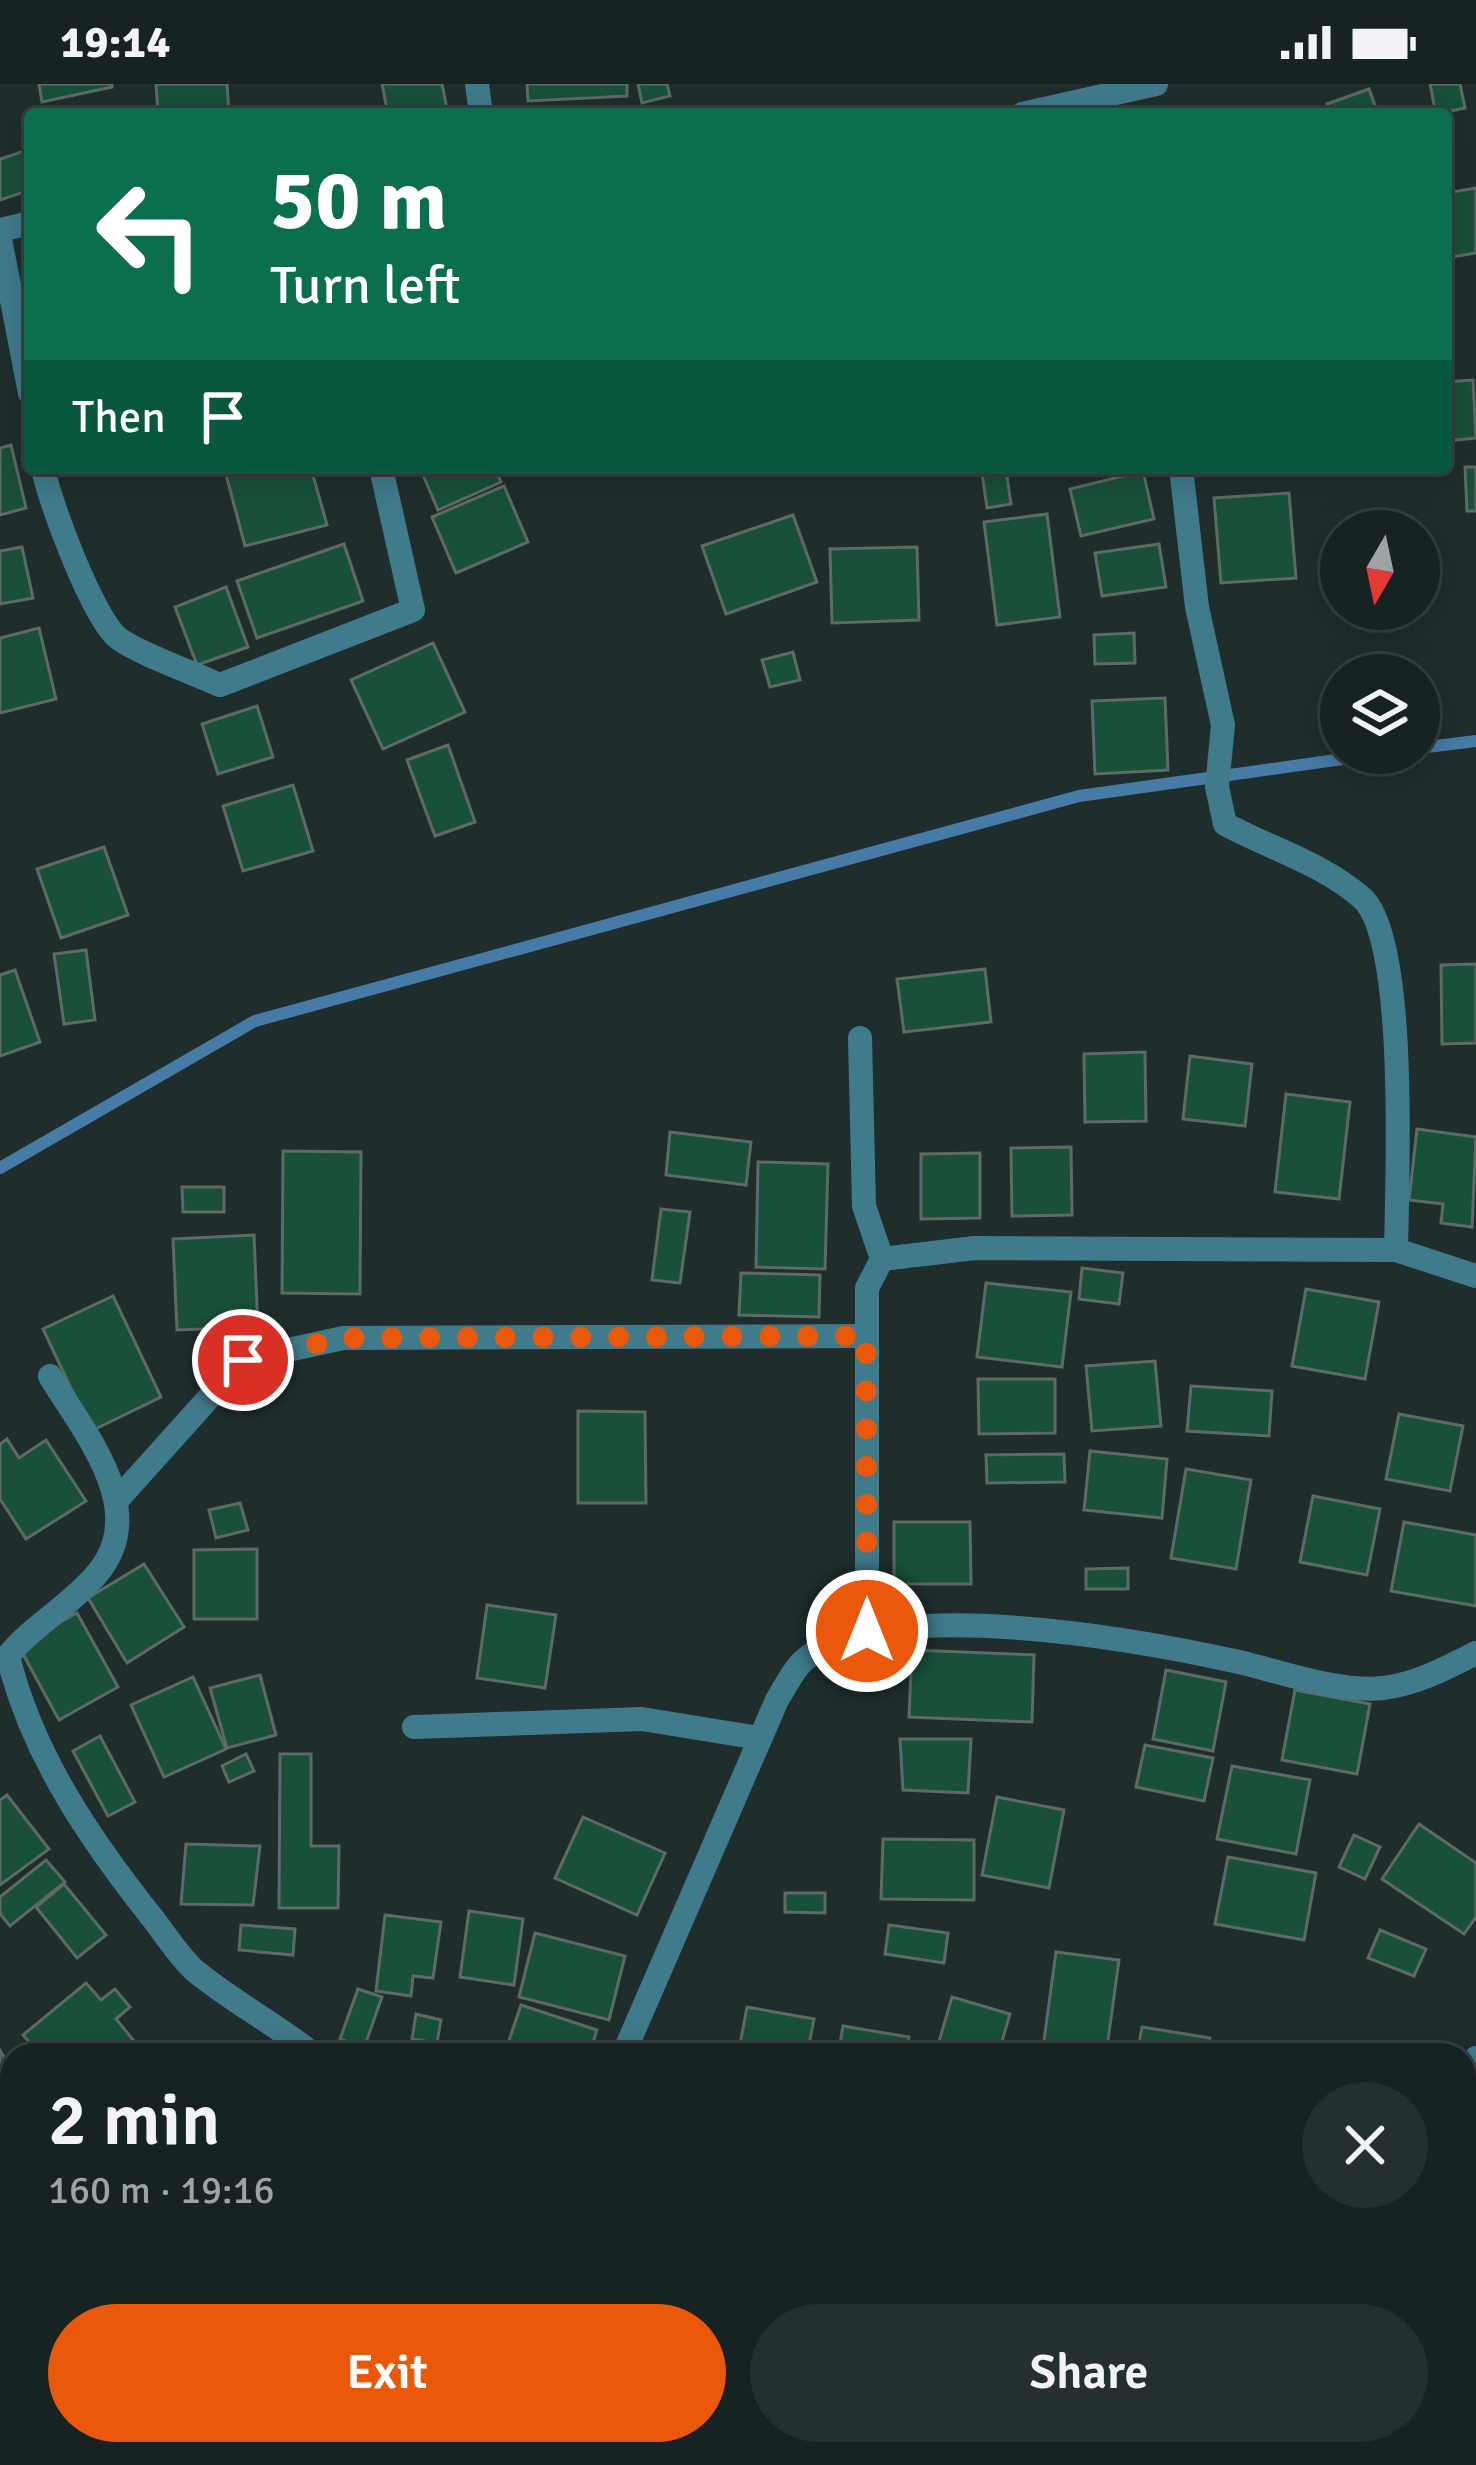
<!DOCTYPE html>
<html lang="en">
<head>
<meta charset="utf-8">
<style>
	:root { --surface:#172222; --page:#242f2f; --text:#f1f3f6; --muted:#9ea4a5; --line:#363f40; --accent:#ea580c }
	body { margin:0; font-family:Signika,sans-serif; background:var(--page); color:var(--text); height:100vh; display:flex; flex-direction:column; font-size:45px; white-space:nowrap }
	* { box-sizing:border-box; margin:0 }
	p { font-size:39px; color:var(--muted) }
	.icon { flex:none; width:66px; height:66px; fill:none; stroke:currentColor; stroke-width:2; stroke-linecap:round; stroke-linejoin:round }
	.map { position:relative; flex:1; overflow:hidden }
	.details { position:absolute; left:0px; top:1959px; width:1476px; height:423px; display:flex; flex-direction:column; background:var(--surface); border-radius:36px 36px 0 0; box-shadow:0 6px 30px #0003,0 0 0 3px var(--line) }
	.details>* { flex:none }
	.top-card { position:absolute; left:24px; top:24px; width:1428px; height:366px; border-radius:12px; box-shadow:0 6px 30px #0003,0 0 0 3px var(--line); background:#0b6e4f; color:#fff; overflow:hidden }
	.needle { width:78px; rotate:189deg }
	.fabs { position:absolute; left:1320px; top:426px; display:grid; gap:24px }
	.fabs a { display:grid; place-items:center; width:120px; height:120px; border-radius:50%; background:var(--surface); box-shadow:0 6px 30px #0003,0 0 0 3px var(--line); font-size:60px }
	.pin { position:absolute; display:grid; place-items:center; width:102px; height:102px; color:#fff; margin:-51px; border:6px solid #fff; border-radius:50%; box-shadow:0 3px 12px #0007 }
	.me { position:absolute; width:132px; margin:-66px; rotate:0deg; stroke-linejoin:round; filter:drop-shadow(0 0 9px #0008) }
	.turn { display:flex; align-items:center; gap:42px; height:252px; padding:0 48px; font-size:54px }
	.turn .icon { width:156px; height:156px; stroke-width:2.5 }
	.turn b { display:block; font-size:84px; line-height:102px }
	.then { display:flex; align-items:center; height:114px; padding:0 48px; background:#0003; gap:24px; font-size:45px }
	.round { display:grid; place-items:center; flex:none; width:126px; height:126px; border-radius:63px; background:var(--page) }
	.headline { display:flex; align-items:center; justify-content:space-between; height:204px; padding:0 48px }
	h1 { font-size:72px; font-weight:600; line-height:90px }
	.primary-button { display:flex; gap:24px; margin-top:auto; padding:24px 48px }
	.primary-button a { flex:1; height:138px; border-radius:72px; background:var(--accent); color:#fff; font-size:48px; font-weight:600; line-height:138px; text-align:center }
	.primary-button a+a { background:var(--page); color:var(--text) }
	.status { display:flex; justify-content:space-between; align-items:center; height:84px; padding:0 60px; background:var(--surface); direction:ltr }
	.status svg { height:33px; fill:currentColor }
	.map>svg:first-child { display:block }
</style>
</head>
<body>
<div class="status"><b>19:14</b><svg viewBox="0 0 49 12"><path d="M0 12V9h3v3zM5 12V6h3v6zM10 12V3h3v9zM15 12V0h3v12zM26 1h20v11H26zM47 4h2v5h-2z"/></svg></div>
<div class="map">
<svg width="1476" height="2381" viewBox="0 0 1476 2381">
	<rect width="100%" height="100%" fill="#1f2e2d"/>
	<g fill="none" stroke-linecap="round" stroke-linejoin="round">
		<g stroke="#467ba6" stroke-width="12">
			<polyline points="1419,664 1476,657"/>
			<polyline points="0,1084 255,937 1079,712 1386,669"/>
		</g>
	</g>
	<g fill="#18503a" stroke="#5d6b64" stroke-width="3">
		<polygon points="39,0 112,0 112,3 42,18"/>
		<polygon points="156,0 227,0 229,30 158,30"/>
		<polygon points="382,0 442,0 448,30 388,30"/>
		<polygon points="527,0 627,0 627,12 528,17"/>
		<polygon points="638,0 667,0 670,12 642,19"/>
		<polygon points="1430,0 1460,0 1465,24 1436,30"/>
		<polygon points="1369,5 1378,30 1331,30 1327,20"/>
		<polygon points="30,65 30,90 26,92 30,106 0,116 0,75"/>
		<polygon points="1476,104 1476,169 1446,174 1446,109"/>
		<polygon points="1473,296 1476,354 1446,357 1446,298"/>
		<polygon points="11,361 26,424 0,431 0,364"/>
		<polygon points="1465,383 1476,383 1476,427 1467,427"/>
		<polygon points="239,384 311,384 327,441 245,462 225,387"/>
		<polygon points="420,384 495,384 501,398 438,426"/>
		<polygon points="1006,386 1011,420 987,424 982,389"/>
		<polygon points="1143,387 1154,435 1081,452 1070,405"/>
		<polygon points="504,402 528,458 456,489 432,433"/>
		<polygon points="1289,409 1296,494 1221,499 1214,414"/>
		<polygon points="1047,430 1060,533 997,541 984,438"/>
		<polygon points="793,431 817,498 726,530 702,462"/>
		<polygon points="344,460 363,517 257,554 237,497"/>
		<polygon points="1159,460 1166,503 1102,512 1095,469"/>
		<polygon points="22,463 33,514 0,520 0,467"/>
		<polygon points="917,463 919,536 832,539 830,465"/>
		<polygon points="226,503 248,563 197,581 175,523"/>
		<polygon points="39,544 56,615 0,629 0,554"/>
		<polygon points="1134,549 1135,579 1095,580 1094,551"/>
		<polygon points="433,559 465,628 383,665 351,596"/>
		<polygon points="793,568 800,596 770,603 762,576"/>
		<polygon points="1165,614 1168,686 1095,690 1092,617"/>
		<polygon points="257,622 273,673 218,690 202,640"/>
		<polygon points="448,661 475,738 435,752 407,676"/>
		<polygon points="293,701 313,767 243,787 223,722"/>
		<polygon points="104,763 128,831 61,854 37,785"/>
		<polygon points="86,866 95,936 64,940 54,870"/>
		<polygon points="1476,880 1476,959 1442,960 1441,881"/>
		<polygon points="985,885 991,938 904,948 897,895"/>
		<polygon points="15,886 40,958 0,972 0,891"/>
		<polygon points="1145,968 1146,1037 1085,1038 1084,970"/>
		<polygon points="1190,972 1252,980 1245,1042 1183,1035"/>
		<polygon points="1286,1010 1350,1018 1339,1115 1275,1108"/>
		<polygon points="1417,1045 1476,1053 1472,1143 1441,1139 1443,1120 1409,1116"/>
		<polygon points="670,1048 751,1058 746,1101 666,1091"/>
		<polygon points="1071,1063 1072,1131 1012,1132 1011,1064"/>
		<polygon points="283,1067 361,1068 360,1210 282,1209"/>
		<polygon points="980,1069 980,1134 921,1135 921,1070"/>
		<polygon points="758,1078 828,1080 825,1185 756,1183"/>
		<polygon points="182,1103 224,1103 224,1128 183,1128"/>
		<polygon points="661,1125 690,1128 680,1199 652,1196"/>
		<polygon points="254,1151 258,1245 232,1247 233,1263 203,1265 203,1245 177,1246 173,1155"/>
		<polygon points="1082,1184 1123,1189 1119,1220 1079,1215"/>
		<polygon points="741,1189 820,1191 819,1233 739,1231"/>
		<polygon points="986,1199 1071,1208 1062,1283 977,1273"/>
		<polygon points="1306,1205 1379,1218 1365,1295 1292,1282"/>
		<polygon points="113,1212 161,1313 91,1347 43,1245"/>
		<polygon points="1155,1277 1161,1342 1092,1347 1086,1282"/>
		<polygon points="978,1295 1055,1295 1055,1349 979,1350"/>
		<polygon points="1191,1302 1272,1307 1269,1352 1187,1347"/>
		<polygon points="578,1327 645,1328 646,1419 578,1419"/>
		<polygon points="1399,1330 1463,1342 1450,1407 1386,1395"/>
		<polygon points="7,1355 19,1374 46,1356 86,1417 26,1455 0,1415 0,1360"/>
		<polygon points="1090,1367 1167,1375 1162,1434 1084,1426"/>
		<polygon points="1064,1370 1065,1398 987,1399 986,1371"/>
		<polygon points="1186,1385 1251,1396 1236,1485 1171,1474"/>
		<polygon points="1313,1412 1380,1425 1367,1491 1300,1478"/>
		<polygon points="240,1419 248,1446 216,1454 209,1426"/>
		<polygon points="894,1438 970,1438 971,1500 894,1500"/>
		<polygon points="1404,1438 1476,1451 1476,1522 1391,1507"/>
		<polygon points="257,1465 257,1535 194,1535 194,1466"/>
		<polygon points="144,1480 184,1543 127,1579 88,1514"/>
		<polygon points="1128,1484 1128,1505 1086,1505 1086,1485"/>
		<polygon points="487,1521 556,1531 545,1604 477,1594"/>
		<polygon points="77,1529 118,1603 59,1636 18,1561"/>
		<polygon points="912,1566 1034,1571 1032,1638 909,1633"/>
		<polygon points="1166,1586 1226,1598 1213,1667 1153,1655"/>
		<polygon points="260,1591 276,1651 227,1664 210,1604"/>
		<polygon points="193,1593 226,1665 164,1693 131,1621"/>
		<polygon points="1295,1606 1370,1620 1357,1690 1282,1676"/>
		<polygon points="100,1652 135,1718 108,1732 73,1667"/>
		<polygon points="900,1655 971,1655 968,1709 903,1706"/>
		<polygon points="1145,1661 1213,1674 1204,1717 1136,1703"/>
		<polygon points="246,1670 254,1687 229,1698 222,1682"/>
		<polygon points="280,1670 311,1670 311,1762 339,1762 338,1824 279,1824"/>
		<polygon points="1232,1682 1310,1696 1296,1770 1217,1755"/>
		<polygon points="7,1711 49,1765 0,1801 0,1716"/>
		<polygon points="997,1713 1064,1726 1049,1804 982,1791"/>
		<polygon points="583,1733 665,1769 637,1831 555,1794"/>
		<polygon points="1419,1740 1476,1779 1476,1833 1464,1850 1382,1795"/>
		<polygon points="1354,1751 1380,1763 1365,1795 1339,1783"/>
		<polygon points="883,1755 974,1756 974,1816 881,1815"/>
		<polygon points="186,1760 260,1762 253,1821 181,1820"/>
		<polygon points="1228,1773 1316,1789 1304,1856 1215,1840"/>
		<polygon points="46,1776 65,1798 10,1842 0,1830 0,1813"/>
		<polygon points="64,1800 106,1851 77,1874 36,1823"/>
		<polygon points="785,1809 825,1809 825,1829 785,1828"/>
		<polygon points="469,1827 523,1835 514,1901 460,1893"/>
		<polygon points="385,1831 441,1838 433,1894 413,1892 411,1912 376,1907"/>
		<polygon points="241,1841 295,1845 293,1871 239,1866"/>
		<polygon points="889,1841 948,1849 944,1879 885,1870"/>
		<polygon points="1380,1846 1426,1865 1414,1892 1368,1874"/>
		<polygon points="535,1849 625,1872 609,1936 519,1913"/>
		<polygon points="1056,1868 1119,1876 1106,1971 1042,1971"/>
		<polygon points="86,1899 101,1916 115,1905 130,1923 116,1935 139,1963 129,1971 40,1971 23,1951"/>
		<polygon points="358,1905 382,1913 364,1964 340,1955"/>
		<polygon points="952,1913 1010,1930 998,1971 935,1971"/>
		<polygon points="521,1921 597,1946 589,1971 504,1971"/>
		<polygon points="747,1923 814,1935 807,1971 738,1971"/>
		<polygon points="416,1930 441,1936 437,1959 412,1955"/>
		<polygon points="843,1942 909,1953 906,1971 838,1971"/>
		<polygon points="1142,1943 1210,1954 1207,1971 1137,1971"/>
		<polygon points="0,1966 12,1987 12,1995 0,2001 12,2022 12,2061 0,2068"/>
		<polygon points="12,2075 12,2114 0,2123 0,2084"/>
		<polygon points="1471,2226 1476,2241 1476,2292 1464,2296 1464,2229"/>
		<polygon points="1464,2368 1470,2381 1382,2381 1377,2373"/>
		<polygon points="139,2370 210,2370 199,2381 150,2381"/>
		<polygon points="339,2370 402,2370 415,2374 413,2381 335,2381"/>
		<polygon points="1159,2370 1192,2370 1191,2381 1159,2380"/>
		<polygon points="1269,2370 1340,2370 1341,2381 1271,2381"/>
	</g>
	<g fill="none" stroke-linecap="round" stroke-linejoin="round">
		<g stroke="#407b8b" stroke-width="24">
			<polyline points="477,0 481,30"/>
			<polyline points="1022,30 1156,0"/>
			<polyline points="0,146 30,139"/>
			<polyline points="0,155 30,309"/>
			<path d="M 43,384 C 49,417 93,534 118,554 C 135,568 196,590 220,601 L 413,526 L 381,384"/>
			<path d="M 1181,384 L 1197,523 L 1223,641 L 1217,703 L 1225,740 C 1271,765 1322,779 1362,814 C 1408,854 1397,1099 1396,1166"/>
			<polyline points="860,954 864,1122 882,1175"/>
			<path d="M 50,1292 C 84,1349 152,1427 96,1491 C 70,1522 33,1541 8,1572 C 32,1671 91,1757 154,1836 C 166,1852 179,1872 194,1886 C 231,1917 276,1940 314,1971"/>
			<polyline points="118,1415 243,1276 343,1254 866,1252"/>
			<polyline points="867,1547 867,1204 882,1175 975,1164 1396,1166 1476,1192"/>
			<polyline points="414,1643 642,1635 759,1654"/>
			<path d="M 623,1971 L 777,1616 C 784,1605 792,1588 802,1578 C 878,1507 1144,1557 1239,1578 C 1281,1588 1340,1609 1383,1604 C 1417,1600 1446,1584 1476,1569"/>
			<polyline points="1476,1974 1465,2002 1476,2081"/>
			<polyline points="0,2304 12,2339"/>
			<polyline points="476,2381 484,2370"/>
		</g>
		<g stroke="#42a8c2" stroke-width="24">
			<polyline points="599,2370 626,2378 659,2381"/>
			<polyline points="9,2381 24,2370"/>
		</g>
	</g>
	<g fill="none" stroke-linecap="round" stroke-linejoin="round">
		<polyline stroke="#ea580c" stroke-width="21" stroke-dasharray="0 37.8" points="243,1276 343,1254 866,1252 867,1547"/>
	</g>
</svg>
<div class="fabs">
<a><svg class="needle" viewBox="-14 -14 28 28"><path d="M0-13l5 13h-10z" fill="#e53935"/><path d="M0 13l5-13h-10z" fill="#9ea4a5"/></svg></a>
<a><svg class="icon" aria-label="layers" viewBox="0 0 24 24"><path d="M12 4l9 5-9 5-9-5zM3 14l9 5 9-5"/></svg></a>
</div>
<div class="pin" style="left:243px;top:1276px;background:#d93025"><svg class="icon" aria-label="arrive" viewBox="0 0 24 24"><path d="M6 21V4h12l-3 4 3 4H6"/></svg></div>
<svg class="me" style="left:867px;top:1547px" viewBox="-20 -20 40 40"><circle r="17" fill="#ea580c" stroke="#fff" stroke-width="3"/><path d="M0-11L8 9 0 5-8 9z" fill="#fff"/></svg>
<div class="top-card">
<div class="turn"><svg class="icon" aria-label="left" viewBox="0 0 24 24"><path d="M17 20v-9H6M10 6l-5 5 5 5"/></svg><div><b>50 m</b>Turn left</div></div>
<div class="then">Then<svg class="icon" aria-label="arrive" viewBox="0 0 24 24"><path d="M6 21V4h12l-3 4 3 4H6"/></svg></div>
</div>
<section class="details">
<div class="headline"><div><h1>2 min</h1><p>160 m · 19:16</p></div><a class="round"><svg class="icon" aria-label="close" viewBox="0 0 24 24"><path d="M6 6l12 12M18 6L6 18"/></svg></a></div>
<div class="primary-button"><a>Exit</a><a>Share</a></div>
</section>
</div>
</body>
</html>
